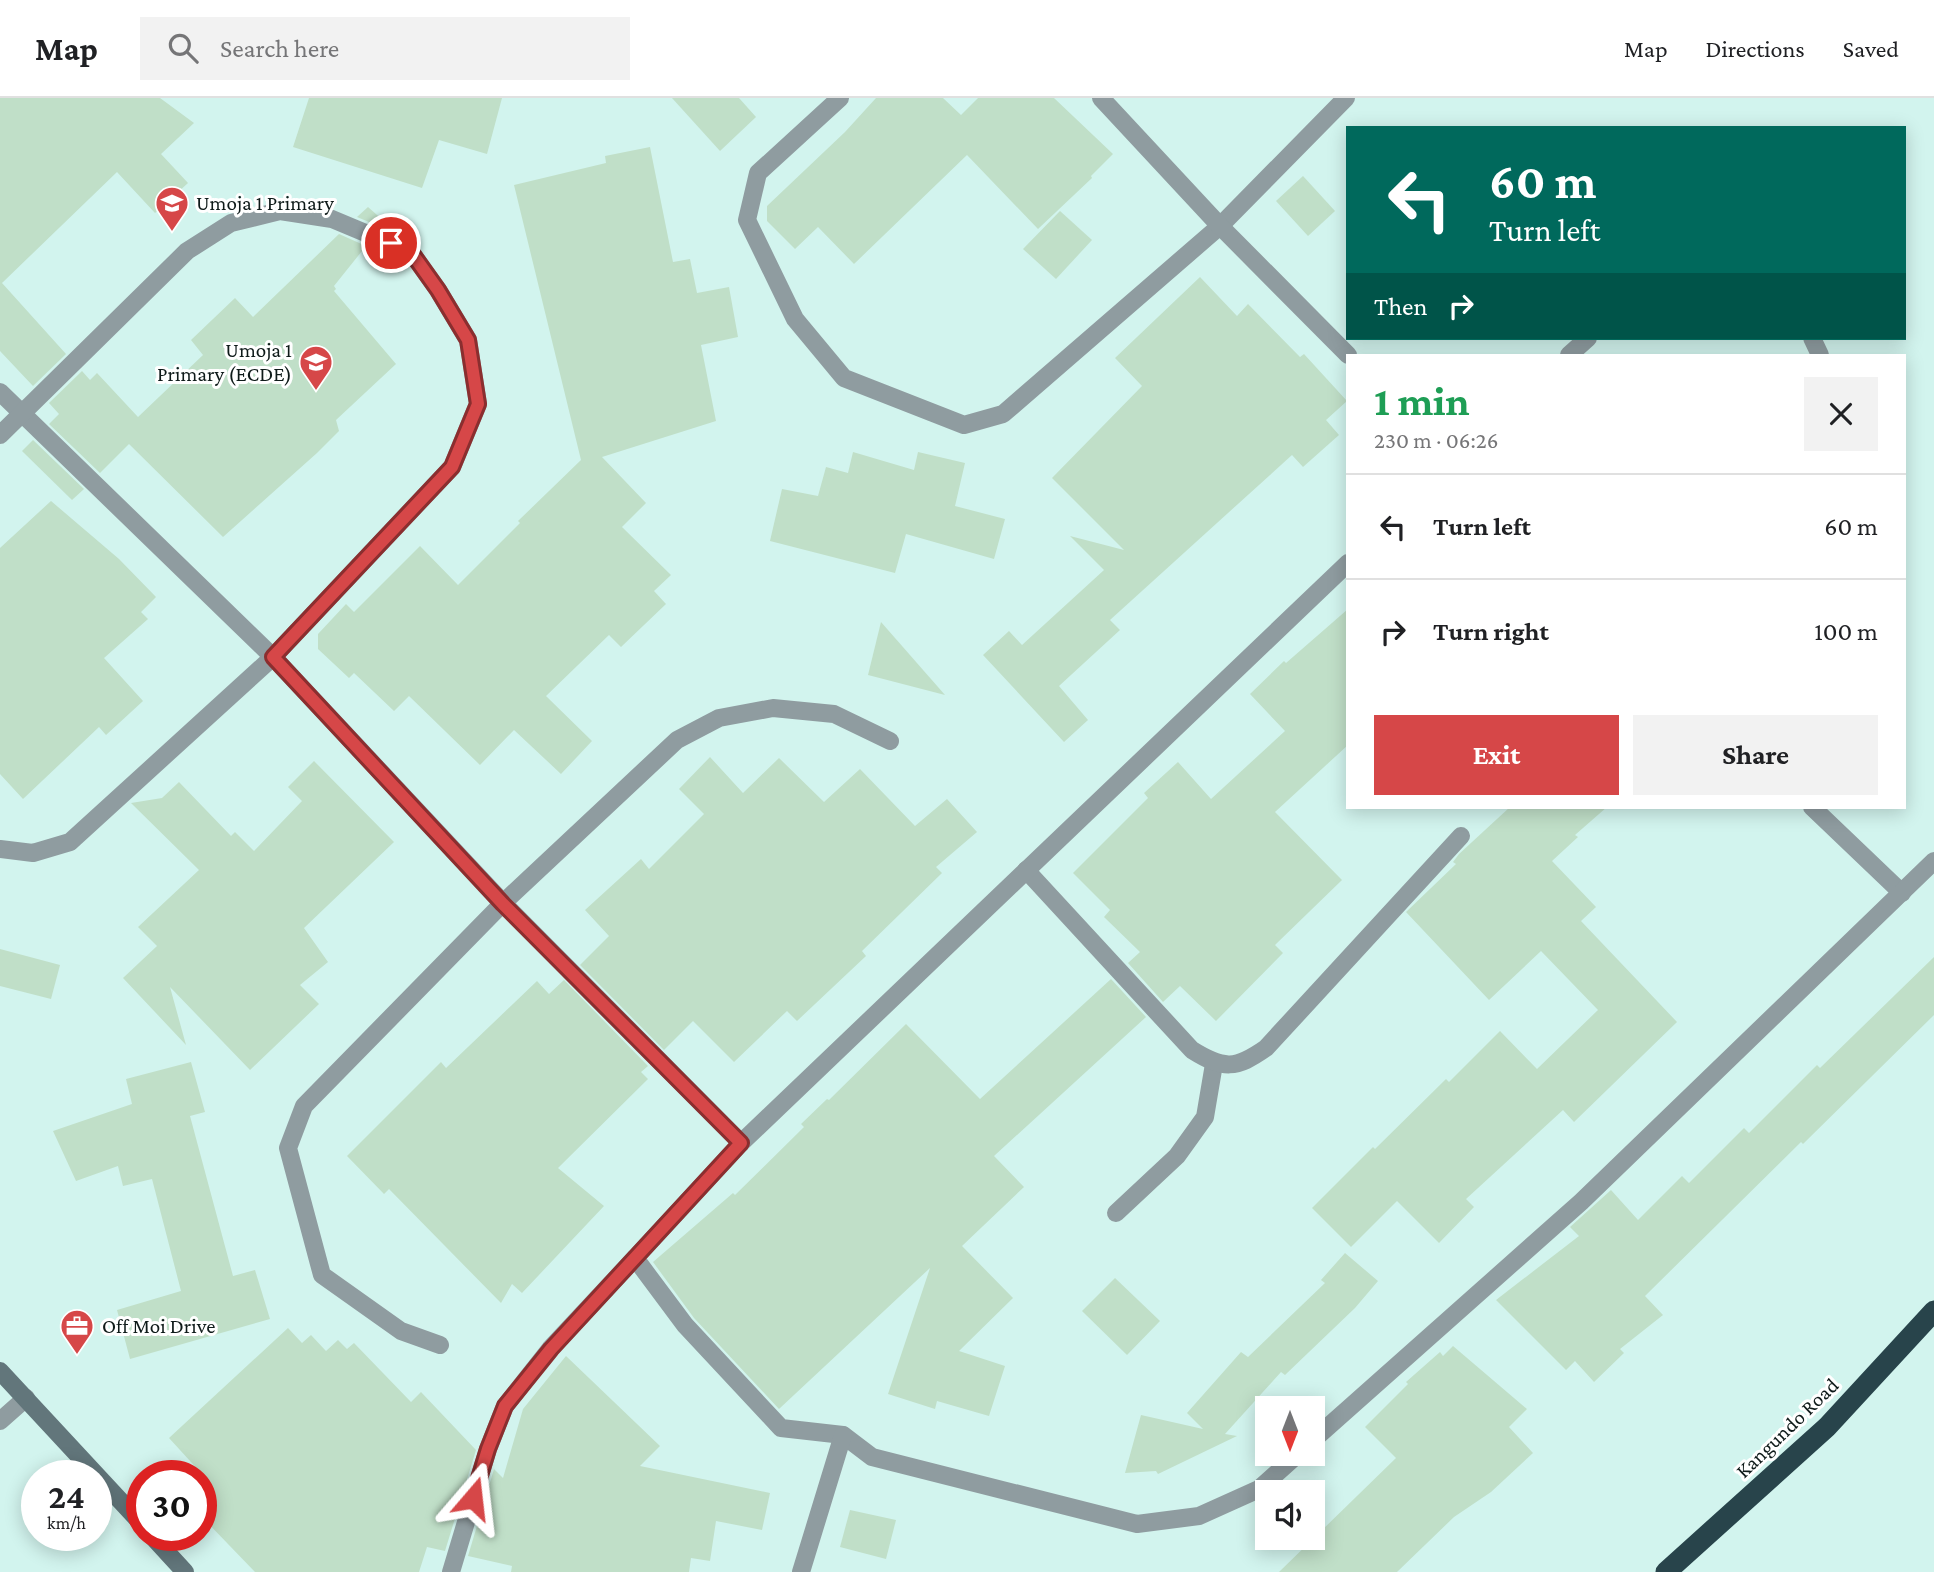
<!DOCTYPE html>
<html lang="en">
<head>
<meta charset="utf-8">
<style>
	:root { --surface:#fff; --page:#f2f2f2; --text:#202124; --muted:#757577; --line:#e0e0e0; --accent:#d64748 }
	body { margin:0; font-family:"Crimson Pro",serif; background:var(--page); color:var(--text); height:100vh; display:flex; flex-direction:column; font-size:26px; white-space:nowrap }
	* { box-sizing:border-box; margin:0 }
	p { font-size:23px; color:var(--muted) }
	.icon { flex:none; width:38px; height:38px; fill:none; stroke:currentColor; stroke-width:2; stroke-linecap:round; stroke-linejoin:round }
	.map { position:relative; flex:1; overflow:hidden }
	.details { position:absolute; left:1346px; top:256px; width:560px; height:455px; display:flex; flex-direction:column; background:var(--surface); border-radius:0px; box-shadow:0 4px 18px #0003 }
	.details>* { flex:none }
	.hud { position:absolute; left:1346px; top:28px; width:560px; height:214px; border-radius:0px; box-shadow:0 4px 18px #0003; background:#00695c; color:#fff; overflow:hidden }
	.needle { width:46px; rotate:180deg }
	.fabs { position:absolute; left:1255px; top:1298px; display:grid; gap:14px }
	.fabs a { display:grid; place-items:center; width:70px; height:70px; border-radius:0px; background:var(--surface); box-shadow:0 4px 18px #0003; font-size:35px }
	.speed { position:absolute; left:21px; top:1362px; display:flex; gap:14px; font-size:35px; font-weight:700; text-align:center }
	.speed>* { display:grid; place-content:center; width:91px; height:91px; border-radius:50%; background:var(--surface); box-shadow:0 4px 18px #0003; line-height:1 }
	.speed small { font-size:18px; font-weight:400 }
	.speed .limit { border:10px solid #d22; background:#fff; color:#111 }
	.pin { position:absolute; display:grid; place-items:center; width:60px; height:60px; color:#fff; margin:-30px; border:4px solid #fff; border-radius:50%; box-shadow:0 2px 7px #0007 }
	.me { position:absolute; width:77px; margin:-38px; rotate:17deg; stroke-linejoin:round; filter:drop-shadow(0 0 5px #0008) }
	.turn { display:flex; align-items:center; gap:24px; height:147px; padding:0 28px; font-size:32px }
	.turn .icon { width:91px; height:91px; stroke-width:2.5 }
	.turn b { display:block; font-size:49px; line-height:60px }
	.then { display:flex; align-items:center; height:66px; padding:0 28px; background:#0003; gap:14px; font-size:26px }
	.round { display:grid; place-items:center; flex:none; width:74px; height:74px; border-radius:0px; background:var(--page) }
	.summary { display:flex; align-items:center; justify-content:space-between; height:119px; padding:0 28px }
	h1 { font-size:42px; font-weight:700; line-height:52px; color:#1e9e55 }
	.button { display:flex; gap:14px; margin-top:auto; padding:14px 28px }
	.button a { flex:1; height:80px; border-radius:0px; background:var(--accent); color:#fff; font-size:28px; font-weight:700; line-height:80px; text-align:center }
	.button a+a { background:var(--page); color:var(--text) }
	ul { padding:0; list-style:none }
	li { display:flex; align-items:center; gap:21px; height:105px; padding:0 28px; border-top:2px solid var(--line) }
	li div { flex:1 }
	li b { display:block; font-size:26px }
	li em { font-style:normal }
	header { display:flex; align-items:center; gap:42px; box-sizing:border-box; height:98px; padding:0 35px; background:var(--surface); border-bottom:2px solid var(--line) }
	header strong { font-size:33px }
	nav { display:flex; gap:38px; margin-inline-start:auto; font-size:24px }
	.search { width:490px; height:63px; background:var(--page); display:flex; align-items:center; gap:18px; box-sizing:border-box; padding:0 24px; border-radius:0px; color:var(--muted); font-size:26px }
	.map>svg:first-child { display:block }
</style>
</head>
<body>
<header>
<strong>Map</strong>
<div class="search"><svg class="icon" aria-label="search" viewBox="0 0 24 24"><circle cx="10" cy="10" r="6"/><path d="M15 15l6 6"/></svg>Search here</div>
<nav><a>Map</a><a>Directions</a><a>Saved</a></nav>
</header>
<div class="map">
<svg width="1934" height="1474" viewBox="0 0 1934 1474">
	<rect width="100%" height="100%" fill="#d2f4ee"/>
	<g fill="#c0dfc8">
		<polygon points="0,0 160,0 194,25 161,56 188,85 155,115 117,74 2,185 66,256 33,288 0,253"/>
		<polygon points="309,0 502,0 487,56 439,42 422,90 293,49"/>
		<polygon points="672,0 739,0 756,19 720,53"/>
		<polygon points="876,0 943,0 961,17 978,0 1054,0 1113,56 1091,78 1092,80 1038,131 967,57 854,166 818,129 795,151 767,123 767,108 845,34"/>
		<polygon points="650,49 673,164 690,161 697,195 729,189 738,239 701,247 716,323 602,359 646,405 622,429 671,477 654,493 666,506 621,549 609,537 546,598 592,643 561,676 514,632 480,667 409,598 394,613 354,575 349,580 318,551 318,536 346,506 354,514 420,448 458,487 520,425 518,423 581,362 514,87 606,65 605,58"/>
		<polygon points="1303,78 1335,113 1308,138 1276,103"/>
		<polygon points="368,109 385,124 381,129 357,119"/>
		<polygon points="1060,113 1092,142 1056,181 1023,151"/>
		<polygon points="339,136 366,148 334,188 336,191 334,193 396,266 336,322 339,333 317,355 223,439 129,346 100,375 49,326 59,316 49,305 82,273 90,282 97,275 138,319 203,257 191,242 235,200 253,219"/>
		<polygon points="1200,179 1237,218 1248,206 1300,259 1304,256 1347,303 1326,322 1339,337 1303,369 1292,357 1110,522 1120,532 1059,588 1088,622 1064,644 983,557 1009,533 1022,547 1104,472 1070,438 1124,452 1052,380 1142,288 1115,260"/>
		<polygon points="33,342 84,391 72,402 22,353"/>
		<polygon points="853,354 914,372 918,354 965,365 955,408 1005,421 994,461 906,436 895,475 770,443 782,391 818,398 826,369 848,375"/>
		<polygon points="51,403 119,461 156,499 141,514 148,521 104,560 143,603 106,637 99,629 23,701 0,676 0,450"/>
		<polygon points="1348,511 1348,647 1275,714 1342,782 1275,847 1283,855 1216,923 1180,888 1163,904 1128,865 1140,854 1104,819 1110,812 1073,775 1148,700 1144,695 1178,664 1211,701 1285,633 1250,596 1284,563 1286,565"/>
		<polygon points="881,524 945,597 868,577"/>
		<polygon points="710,659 743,695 779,660 824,704 860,671 915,728 947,701 977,734 936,769 942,775 862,853 866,858 797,923 787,913 734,964 693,923 664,952 580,867 609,838 585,812 641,761 649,771 704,716 679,691"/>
		<polygon points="314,663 394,744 304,830 328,864 300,887 319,906 250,972 170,889 186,947 123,880 157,848 138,829 199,772 131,705 162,700 179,684 231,738 235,734 254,753 302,703 288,689"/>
		<polygon points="1510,709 1607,709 1575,737 1578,739 1552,763 1596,809 1581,823 1677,924 1574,1024 1563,1012 1466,1101 1474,1109 1439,1145 1397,1103 1351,1149 1312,1110 1373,1049 1375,1051 1446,981 1449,984 1500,933 1537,971 1598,912 1541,853 1489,902 1406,814 1456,766 1453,764 1459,756"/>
		<polygon points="0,851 60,867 51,901 0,888"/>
		<polygon points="1934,859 1934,917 1803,1046 1801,1044 1645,1198 1663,1217 1620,1251 1624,1255 1594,1284 1575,1263 1566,1272 1496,1202 1579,1138 1570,1129 1611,1092 1638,1122 1682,1078 1689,1085 1744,1030 1749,1035 1817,967 1820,970"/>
		<polygon points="1111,881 1146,919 994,1058 1024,1089 962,1148 1013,1200 959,1253 1005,1268 989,1318 937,1303 935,1311 888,1296 930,1170 779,1311 694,1220 653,1164 733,1095 735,1097 804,1029 801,1026 827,1001 829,1002 906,926 980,1001"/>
		<polygon points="564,882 648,968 641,974 648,981 558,1070 604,1108 522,1195 512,1186 501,1205 389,1091 384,1096 347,1058 441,964 446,970 537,883 549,896"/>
		<polygon points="191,964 205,1014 190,1018 233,1178 255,1172 270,1221 130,1261 117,1212 181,1193 152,1081 123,1088 118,1068 76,1083 53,1033 132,1006 126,981"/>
		<polygon points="1345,1155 1378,1183 1355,1210 1285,1277 1281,1274 1225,1336 1237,1338 1158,1376 1156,1373 1125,1375 1141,1317 1203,1331 1187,1315 1241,1254 1248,1259 1325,1185 1321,1182"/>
		<polygon points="1115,1180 1160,1223 1127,1257 1082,1213"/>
		<polygon points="288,1230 302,1245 311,1237 326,1253 338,1242 347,1251 354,1245 411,1304 421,1294 476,1352 445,1453 427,1449 419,1474 255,1474 201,1418 201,1375 169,1340"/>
		<polygon points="1453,1248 1527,1311 1509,1329 1533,1355 1491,1394 1454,1419 1397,1474 1279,1474 1396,1360 1365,1329 1408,1286 1406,1284 1440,1254 1443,1258"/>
		<polygon points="566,1258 660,1348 640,1368 770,1395 762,1432 716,1423 710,1463 691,1460 689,1474 511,1474 512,1468 468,1458 494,1371 503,1380 523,1311"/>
		<polygon points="850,1412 896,1422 886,1461 840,1449"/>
	</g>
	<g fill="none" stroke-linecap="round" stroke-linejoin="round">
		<g stroke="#8f9ca0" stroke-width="18">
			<polyline points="1116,1115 1177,1058 1205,1019 1214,966"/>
			<polyline points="0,1323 26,1300"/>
		</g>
		<g stroke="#8f9ca0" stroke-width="18">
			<polyline points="840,0 758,75 747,122 795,221 844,280 964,327 1003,316 1220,128 1346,0"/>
			<polyline points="1101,0 1220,128 1348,257"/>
			<polyline points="1812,240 1820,257"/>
			<polyline points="1569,257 1588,240"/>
			<polyline points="0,294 273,559 503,805 741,1045"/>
			<polyline points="0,337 187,153 231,125 280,113 332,121 411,154 438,192 468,242 478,306 452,369 273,559 70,744 33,755 0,751"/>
			<polyline points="1812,709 1902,795"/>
			<path d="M 1026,772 L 1192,952 C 1224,972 1236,971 1266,950 L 1461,738"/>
			<polyline points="440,1247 401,1233 322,1177 288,1050 304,1008 503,805 677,642 719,620 773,610 834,616 890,643"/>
			<polyline points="1312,1343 1581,1104 1934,763"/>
			<polyline points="1298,1356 1259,1391 1199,1418 1137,1426 872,1359 843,1337 781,1330 685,1227 635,1160 741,1045 1348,465"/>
			<polyline points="451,1474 488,1351 505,1308 550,1251 635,1160"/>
			<polyline points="801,1474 843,1337"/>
		</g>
		<g stroke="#62767b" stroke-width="18">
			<polyline points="0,1273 142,1426"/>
			<polyline points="151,1437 185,1474"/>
		</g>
		<polyline stroke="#28444b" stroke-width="21" points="1666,1474 1827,1329 1934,1213"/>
	</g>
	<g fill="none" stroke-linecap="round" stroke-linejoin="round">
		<defs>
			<polyline id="route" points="391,145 411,154 438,192 468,242 478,306 452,369 273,559 503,806 741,1045 551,1251 505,1308 488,1351 473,1400"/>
		</defs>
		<use href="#route" stroke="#8b2e2f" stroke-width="18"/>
		<use href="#route" stroke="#d64748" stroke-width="12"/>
	</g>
	<defs>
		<symbol id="school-pin" viewBox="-11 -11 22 30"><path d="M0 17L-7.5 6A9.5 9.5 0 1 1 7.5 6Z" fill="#d64748" stroke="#fff"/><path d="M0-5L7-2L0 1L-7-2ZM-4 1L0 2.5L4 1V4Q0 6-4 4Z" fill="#fff"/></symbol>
		<symbol id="office-pin" viewBox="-11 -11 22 30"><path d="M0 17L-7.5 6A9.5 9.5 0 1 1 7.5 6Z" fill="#d64748" stroke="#fff"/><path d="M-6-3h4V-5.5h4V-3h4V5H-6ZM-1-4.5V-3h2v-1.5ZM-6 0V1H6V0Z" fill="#fff"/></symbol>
	</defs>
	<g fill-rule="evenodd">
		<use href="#school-pin" x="153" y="86" width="38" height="52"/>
		<use href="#school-pin" x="297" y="245" width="38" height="52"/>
		<use href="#office-pin" x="58" y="1209" width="38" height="52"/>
	</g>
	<g text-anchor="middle" stroke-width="6" stroke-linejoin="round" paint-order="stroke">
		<g font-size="21" fill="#0e1a19" stroke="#fff" text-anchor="start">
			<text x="196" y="112">Umoja 1 Primary</text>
			<text x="292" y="259" text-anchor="end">Umoja 1<tspan x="292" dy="24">Primary (ECDE)</tspan></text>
			<text x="102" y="1235">Off Moi Drive</text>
		</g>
		<g font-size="21" fill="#0e1a19" stroke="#fff">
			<text transform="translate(1787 1330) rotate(-44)" y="7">Kangundo Road</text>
		</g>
	</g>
</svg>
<div class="fabs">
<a><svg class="needle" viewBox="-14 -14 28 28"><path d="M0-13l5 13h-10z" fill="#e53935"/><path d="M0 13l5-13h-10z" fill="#757577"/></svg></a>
<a><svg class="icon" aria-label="sound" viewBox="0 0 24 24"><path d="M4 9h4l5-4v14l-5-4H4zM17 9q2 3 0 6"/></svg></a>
</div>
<div class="speed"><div>24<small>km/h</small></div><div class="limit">30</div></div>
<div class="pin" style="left:391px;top:145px;background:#d93025"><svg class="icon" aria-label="arrive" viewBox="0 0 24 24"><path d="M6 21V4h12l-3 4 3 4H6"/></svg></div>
<svg class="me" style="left:473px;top:1400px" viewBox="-20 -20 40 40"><path d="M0-17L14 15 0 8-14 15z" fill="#d64748" stroke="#fff" stroke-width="4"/></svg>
<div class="hud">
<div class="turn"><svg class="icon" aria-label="left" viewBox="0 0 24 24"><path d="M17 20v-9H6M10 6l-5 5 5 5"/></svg><div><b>60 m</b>Turn left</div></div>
<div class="then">Then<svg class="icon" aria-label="right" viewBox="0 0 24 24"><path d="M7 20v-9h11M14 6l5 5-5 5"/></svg></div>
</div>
<section class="details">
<div class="summary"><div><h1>1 min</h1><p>230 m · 06:26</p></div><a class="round"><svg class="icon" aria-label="close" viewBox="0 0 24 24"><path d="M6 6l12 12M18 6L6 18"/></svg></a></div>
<ul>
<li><svg class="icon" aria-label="left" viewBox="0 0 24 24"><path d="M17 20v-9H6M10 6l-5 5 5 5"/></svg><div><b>Turn left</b></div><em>60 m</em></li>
<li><svg class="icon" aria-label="right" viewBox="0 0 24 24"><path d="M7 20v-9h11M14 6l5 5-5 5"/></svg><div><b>Turn right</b></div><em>100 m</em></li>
</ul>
<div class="button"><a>Exit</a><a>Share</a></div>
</section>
</div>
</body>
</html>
